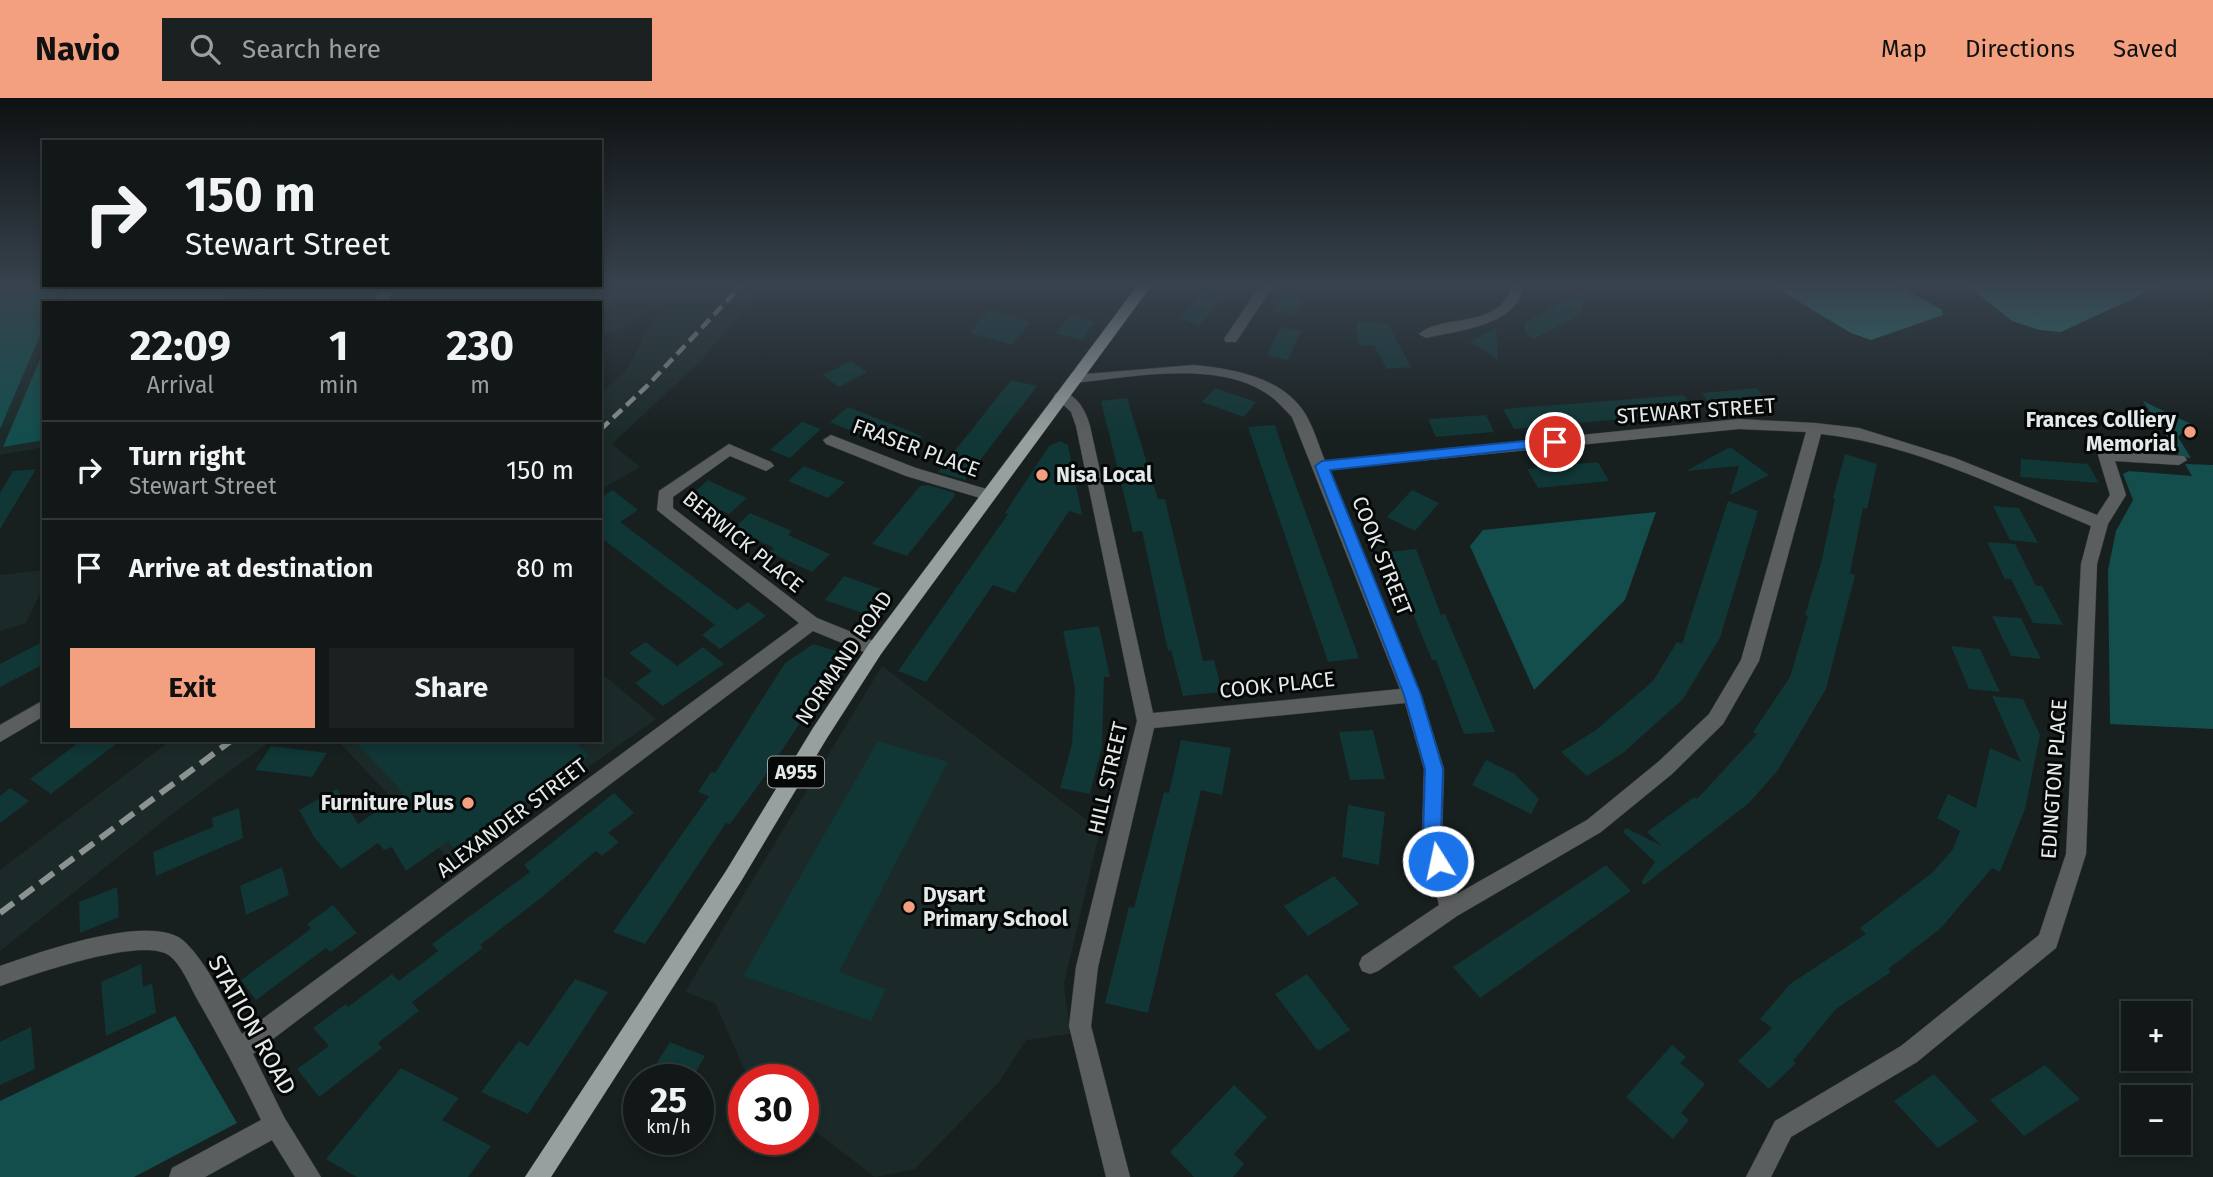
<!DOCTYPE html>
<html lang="en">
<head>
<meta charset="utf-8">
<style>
	:root { --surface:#121717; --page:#1b2020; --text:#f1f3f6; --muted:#9c9fa1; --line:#313636; --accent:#f2a080 }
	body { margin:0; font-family:"Fira Sans",sans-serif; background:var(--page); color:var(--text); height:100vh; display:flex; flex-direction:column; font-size:26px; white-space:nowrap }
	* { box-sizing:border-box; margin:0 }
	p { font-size:23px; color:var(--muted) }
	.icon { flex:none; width:38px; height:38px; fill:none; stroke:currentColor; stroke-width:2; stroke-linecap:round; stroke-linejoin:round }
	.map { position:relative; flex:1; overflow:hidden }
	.side { position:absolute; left:42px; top:203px; width:560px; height:441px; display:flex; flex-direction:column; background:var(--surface); border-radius:0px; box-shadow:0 4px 10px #0003,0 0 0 2px var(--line) }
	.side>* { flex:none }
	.hud { position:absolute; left:42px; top:42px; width:560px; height:147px; border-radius:0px; box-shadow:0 4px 10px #0003,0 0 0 2px var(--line); background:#121717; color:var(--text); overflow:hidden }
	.tools { position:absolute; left:2121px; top:903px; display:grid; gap:14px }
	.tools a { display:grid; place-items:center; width:70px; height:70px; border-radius:0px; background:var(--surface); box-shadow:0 4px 10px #0003,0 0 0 2px var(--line); font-size:35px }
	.speed { position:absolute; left:623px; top:966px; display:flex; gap:14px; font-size:35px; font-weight:700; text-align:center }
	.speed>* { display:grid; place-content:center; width:91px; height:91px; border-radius:50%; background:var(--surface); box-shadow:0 4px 10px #0003,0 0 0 2px var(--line); line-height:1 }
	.speed small { font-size:18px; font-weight:400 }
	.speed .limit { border:10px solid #d22; background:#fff; color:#111 }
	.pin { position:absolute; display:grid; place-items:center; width:60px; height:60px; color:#fff; margin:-30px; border:4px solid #fff; border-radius:50%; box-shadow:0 2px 7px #0007 }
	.me { position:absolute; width:77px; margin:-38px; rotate:350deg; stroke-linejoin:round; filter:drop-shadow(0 0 5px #0008) }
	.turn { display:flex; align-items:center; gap:24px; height:147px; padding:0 28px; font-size:32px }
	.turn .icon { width:91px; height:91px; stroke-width:2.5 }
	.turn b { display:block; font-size:49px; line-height:60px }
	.eta { display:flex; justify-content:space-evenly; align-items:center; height:119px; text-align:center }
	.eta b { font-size:42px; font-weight:700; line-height:49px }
	.cta { display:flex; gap:14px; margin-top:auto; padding:14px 28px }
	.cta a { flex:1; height:80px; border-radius:0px; background:var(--accent); color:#111; font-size:28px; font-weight:700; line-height:80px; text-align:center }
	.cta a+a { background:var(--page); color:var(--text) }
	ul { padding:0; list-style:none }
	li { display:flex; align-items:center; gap:21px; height:98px; padding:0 28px; border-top:2px solid var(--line) }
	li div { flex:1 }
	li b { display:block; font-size:26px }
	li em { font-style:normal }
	header { display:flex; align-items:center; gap:42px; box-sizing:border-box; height:98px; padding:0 35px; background:var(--accent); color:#111 }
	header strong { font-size:33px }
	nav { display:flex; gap:38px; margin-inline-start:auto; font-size:24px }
	.search { width:490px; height:63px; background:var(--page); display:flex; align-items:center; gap:18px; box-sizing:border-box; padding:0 24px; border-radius:0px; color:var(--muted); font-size:26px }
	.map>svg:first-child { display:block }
</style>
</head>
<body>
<header>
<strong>Navio</strong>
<div class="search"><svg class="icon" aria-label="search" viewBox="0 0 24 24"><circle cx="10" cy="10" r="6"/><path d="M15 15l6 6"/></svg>Search here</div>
<nav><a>Map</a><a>Directions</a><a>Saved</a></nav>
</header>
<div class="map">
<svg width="2213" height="1079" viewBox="0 0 2213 1079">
	<rect width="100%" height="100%" fill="#181f1f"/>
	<g fill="#1b2a29">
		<polygon points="0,188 256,188 252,205 44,205 44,349 0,357"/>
		<polygon points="261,188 764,188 701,263 612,346 640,369 600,392 600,297 627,271 659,209 619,232 600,236 600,205 256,205"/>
		<polygon points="44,472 44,487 26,525 0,533 0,477"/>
		<polygon points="882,568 1100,732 1064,886 1070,936 1026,942 999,984 915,1071 875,1079 803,1024 803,982 749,982 715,905 685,894"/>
		<polygon points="600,574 656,621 453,765 337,642 600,642"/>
		<polygon points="171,642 272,642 176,713 0,853 0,772"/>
	</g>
	<g fill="#134d4c">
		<polygon points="0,188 61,188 54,205 44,205 44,228 0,331"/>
		<polygon points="70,188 227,188 223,205 63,205"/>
		<polygon points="44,252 44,342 3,349"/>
		<polygon points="2143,303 2191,326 2178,339 2191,360 2180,359"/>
		<polygon points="2185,366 2213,367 2213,631 2110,626 2108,472 2116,433 2133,402 2123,376 2129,373 2192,378"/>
		<polygon points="1656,414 1625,502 1534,592 1470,448 1483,432"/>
		<polygon points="175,918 237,1025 134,1079 0,1079 0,1003"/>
	</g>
	<g fill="#29716f">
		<polygon points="1773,188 1899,188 1942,212 1943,217 1871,242 1851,235"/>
		<polygon points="1968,188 2160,188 2061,234 2039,232 2012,223"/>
	</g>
	<g fill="#103635">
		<polygon points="1210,188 1235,188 1199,227 1179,220"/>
		<polygon points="1583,193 1582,215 1534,241 1525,235 1525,225"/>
		<polygon points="1283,194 1304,199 1294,218 1273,214"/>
		<polygon points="989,212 1030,224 1012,247 970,235"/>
		<polygon points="1070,217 1095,224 1082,242 1056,236"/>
		<polygon points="1357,224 1388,226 1411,269 1387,271 1374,248 1358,247"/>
		<polygon points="1280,229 1301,233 1288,262 1267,258"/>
		<polygon points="1496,230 1498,262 1470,244"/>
		<polygon points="851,263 867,274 839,289 823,277"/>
		<polygon points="1011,282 1037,288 965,382 938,374"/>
		<polygon points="1215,290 1256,304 1244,319 1202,304"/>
		<polygon points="1757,290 1770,307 1713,312 1702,295"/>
		<polygon points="1684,297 1696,314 1514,331 1503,311"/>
		<polygon points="1127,300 1158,401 1165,401 1203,563 1214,562 1222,594 1183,598 1171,552 1168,553 1142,433 1133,434 1101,303"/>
		<polygon points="848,309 922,338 905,355 830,324"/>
		<polygon points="1486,317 1494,334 1436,339 1428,321"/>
		<polygon points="802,324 821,331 790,360 770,352"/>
		<polygon points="1275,327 1285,358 1359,560 1328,564 1248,329"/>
		<polygon points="1060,343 1068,347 1082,417 1069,413 1015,495 993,487 926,584 898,573 1008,416 1005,415 1049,348"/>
		<polygon points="1730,349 1769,377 1730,397 1739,368 1686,373"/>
		<polygon points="1845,356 1877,366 1867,411 1863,410 1850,475 1855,477 1826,591 1778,672 1749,705 1644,787 1641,784 1655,764 1623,734 1626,730 1662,748 1647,734 1694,699 1697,701 1757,636 1753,634 1790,579 1808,518 1805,517 1821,465 1835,401 1833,400"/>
		<polygon points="2021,361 2088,366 2099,385 2020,379"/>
		<polygon points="1598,364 1609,383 1538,390 1527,371"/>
		<polygon points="804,368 826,377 845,384 828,400 788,383"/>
		<polygon points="36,371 0,431 0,395 13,373"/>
		<polygon points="708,382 729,392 747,400 729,416 690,398"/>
		<polygon points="928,387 955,395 954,399 907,458 872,446 920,388"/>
		<polygon points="613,392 638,412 620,424 737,512 748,504 766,518 720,551 702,537 715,527 600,439 600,399"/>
		<polygon points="1412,392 1439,405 1415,433 1387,419"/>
		<polygon points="1728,403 1758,413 1720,540 1683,601 1623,655 1587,678 1561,654 1596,632 1653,583 1677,544 1682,546"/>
		<polygon points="1993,408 2019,410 2038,445 2010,442"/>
		<polygon points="750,415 792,433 783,442 788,437 830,456 812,474 769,454 774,450 733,431"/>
		<polygon points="1987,444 2015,446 2036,488 2042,488 2063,527 2033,525 2011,481 2005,481"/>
		<polygon points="1416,451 1441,517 1445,516 1495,634 1464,636 1436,562 1432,562 1388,454"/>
		<polygon points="844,478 887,493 868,517 825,502"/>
		<polygon points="1992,518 2021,520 2041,561 2011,558"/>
		<polygon points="1099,528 1110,579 1104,579 1102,649 1090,696 1060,690 1072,646 1075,590 1063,533"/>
		<polygon points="44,543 44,566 0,589 0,566"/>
		<polygon points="646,544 677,568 703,549 724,566 663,608 635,585 652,573 629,555"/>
		<polygon points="813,546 846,556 760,685 730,726 726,725 645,846 613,834 709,698 698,694 711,674 715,675 785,565"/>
		<polygon points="1951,548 1980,551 2000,594 1969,591"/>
		<polygon points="1992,598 2023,601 2040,637 2025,711 2000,774 1992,770 1941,830 1888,871 1891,874 1836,911 1793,963 1796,965 1769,991 1738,963 1772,930 1760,921 1790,886 1866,836 1860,830 1933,774 1953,751 1960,733 1937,720 1948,696 1976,710 1990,650 2021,664"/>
		<polygon points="1373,632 1385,681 1350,682 1339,634"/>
		<polygon points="82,642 121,642 51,696 30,681"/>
		<polygon points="354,642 573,642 589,657 457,753 448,743 406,773 392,749 384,752 378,745 341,771 314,739 299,712 337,691 358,726 403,695"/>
		<polygon points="1181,642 1231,650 1222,697 1201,692 1148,915 1105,905 1129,809 1134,810 1164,694 1169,695"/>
		<polygon points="878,643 948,664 839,874 886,891 871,923 743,878"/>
		<polygon points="271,648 327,655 312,679 255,672"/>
		<polygon points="1486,662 1515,676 1539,701 1531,716 1472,687"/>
		<polygon points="10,690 29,703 0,725 0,698"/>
		<polygon points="614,695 634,715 608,735 619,744 602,758 596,753 542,799 480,847 483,850 412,904 419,913 378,945 382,950 319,999 297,971 329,948 313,930 346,906 348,909 392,876 399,883 438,853 432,846 530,774 524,767"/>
		<polygon points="1348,707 1385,714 1379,767 1342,759"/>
		<polygon points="239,710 243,740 156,778 153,754 213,729 212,720"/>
		<polygon points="1606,767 1631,793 1480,900 1453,869"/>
		<polygon points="282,769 289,797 246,817 240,788"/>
		<polygon points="1334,778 1359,806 1308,838 1284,808"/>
		<polygon points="117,789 119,819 80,835 79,804"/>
		<polygon points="333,807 357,835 330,854 326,850 256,902 241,882 311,831 307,826"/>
		<polygon points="141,866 143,889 152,885 156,915 106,938 101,884"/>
		<polygon points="1307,876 1350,932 1318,953 1275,896"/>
		<polygon points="575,881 608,894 528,1016 481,994 519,943 528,948"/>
		<polygon points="31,929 35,971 0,987 0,944"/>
		<polygon points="670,944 705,958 691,982 646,982"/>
		<polygon points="1672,947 1686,959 1680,965 1705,986 1681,1015 1689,1022 1673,1041 1626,999"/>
		<polygon points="2045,967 2080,1001 2024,1038 1990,1002"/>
		<polygon points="401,970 459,1000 442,1022 491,1048 468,1079 357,1079 326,1061"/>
		<polygon points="1934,976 1978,1023 1938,1050 1894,1003"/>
		<polygon points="1234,987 1267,1019 1234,1056 1244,1066 1233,1079 1194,1079 1170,1054"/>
	</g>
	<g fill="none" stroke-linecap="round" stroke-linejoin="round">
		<defs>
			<g id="minor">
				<polygon points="380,188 393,188 388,205 374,205"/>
				<polygon points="1260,188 1273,188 1236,244 1226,244 1224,241"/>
				<path d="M 1512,188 L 1524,188 C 1517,228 1459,232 1426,240 L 1419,236 C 1443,215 1500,232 1512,188 Z"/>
				<path d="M 1194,267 C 1233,271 1284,279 1306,317 C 1314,331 1319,348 1325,363 L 1739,321 L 1815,325 L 1859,330 L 1955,360 L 2097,417 L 2110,397 L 2098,357 L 2101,353 L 2184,358 L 2187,362 L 2179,367 L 2115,363 L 2126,397 L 2108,426 L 2097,466 L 2086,756 L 2056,850 L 1917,964 L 1791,1039 L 1771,1079 L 1746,1079 L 1775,1023 L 1901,948 L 2039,837 L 2066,756 L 2081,466 L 2091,428 C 2004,392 1915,346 1821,336 L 1759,563 L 1723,626 L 1672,676 L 1601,734 L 1457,818 L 1378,873 L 1370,876 L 1362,873 L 1359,866 L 1362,859 L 1439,807 L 1422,739 L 1424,671 L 1405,605 L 1154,630 L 1098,869 L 1091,928 L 1130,1079 L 1106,1079 L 1069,928 L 1076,869 L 1137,623 L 1076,328 L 1071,314 L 1054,298 L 1056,295 C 1075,291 1086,313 1090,328 L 1153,615 L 1400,591 L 1292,319 C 1286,313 1280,306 1273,300 C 1223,260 1133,279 1074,285 L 1067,281 L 1074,277 ZM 1739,331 L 1806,334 L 1741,562 L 1709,616 L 1658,664 L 1587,722 L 1457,796 L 1442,739 L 1444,671 L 1421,597 L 1329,372 Z"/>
				<polygon points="831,337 916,370 993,393 995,397 987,402 906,378 826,346 823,342"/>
				<path d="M 729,346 L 771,364 L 774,368 L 766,373 L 730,358 L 673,399 L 673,410 L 817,520 L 881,546 L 884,551 L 881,556 L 869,556 L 813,533 L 253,956 L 284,1019 L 321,1079 L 295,1079 L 272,1042 L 205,1079 L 169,1079 L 172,1070 L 261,1022 C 241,980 219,939 196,899 C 189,886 182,868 170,858 C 144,837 32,877 0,888 L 0,868 C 38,855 155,812 186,845 C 210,869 225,906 242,936 L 799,525 L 657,412 L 659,393 Z"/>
				<polygon points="44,602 44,618 0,644 0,627"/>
			</g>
			<polygon id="major" points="1137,188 1151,188 881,556 827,640 740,785 551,1079 525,1079 726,773 813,630 869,546"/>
		</defs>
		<use href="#minor" stroke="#353b3b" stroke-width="1"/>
		<use href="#major" stroke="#353b3b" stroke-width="1"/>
		<use href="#minor" fill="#5b5e5e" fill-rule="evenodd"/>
		<use href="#major" fill="#989f9f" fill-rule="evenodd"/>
		<polyline stroke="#8c9191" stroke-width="4.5" stroke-dasharray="12 6" stroke-linecap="butt" points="600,332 647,288 741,188"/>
		<polyline stroke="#8c9191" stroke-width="6" stroke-dasharray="17 8" stroke-linecap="butt" points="0,815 232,642"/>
	</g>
	<linearGradient id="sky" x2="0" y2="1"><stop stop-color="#0d1111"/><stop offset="0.55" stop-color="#37424d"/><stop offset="1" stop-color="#37424d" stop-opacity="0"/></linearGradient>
	<rect width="2213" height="339" fill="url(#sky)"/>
	<polygon fill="#1a73e8" stroke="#114b97" stroke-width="2" points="1555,340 1560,341 1560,347 1330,372 1421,597 1443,671 1441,739 1447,763 1445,769 1438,771 1432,769 1423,739 1425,671 1404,597 1315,368 1322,363"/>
	<g fill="#f2a080" stroke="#060808" stroke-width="2.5">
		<circle cx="2190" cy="334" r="7"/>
		<circle cx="1042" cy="377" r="7"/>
		<circle cx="468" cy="705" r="7"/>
		<circle cx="909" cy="809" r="7"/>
	</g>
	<g text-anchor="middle" stroke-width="6" stroke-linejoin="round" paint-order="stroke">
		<rect fill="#060808" stroke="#a1a6a6" stroke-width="2" x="768" y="658.5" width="56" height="31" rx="5"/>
		<g font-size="19" font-weight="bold" fill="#e4e9e9">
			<text x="796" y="681">A955</text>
		</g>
		<g font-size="21" fill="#e4e9e9" stroke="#060808">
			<text transform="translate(1696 313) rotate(-4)" y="7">STEWART STREET</text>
			<text transform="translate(916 350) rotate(20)" y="7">FRASER PLACE</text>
			<text transform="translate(743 444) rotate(39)" y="7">BERWICK PLACE</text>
			<text transform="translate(1382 458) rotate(68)" y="7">COOK STREET</text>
			<text transform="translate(844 560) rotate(-56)" y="7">NORMAND ROAD</text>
			<text transform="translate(1277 587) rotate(-6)" y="7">COOK PLACE</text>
			<text transform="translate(1108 680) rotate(-77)" y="7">HILL STREET</text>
			<text transform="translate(2054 681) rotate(-86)" y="7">EDINGTON PLACE</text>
			<text transform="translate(512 720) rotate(-37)" y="7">ALEXANDER STREET</text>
		</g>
		<g font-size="21" font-weight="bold" fill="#e4e9e9" stroke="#060808" text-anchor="end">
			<text x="2176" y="329">Frances Colliery<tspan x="2176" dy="24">Memorial</tspan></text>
			<text x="1056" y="384" text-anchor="start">Nisa Local</text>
			<text x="454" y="712">Furniture Plus</text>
			<text x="923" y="804" text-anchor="start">Dysart<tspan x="923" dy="24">Primary School</tspan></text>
		</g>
		<g font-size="24" fill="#e4e9e9" stroke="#060808">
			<text transform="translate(252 927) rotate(61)" y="8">STATION ROAD</text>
		</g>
	</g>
</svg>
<div class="tools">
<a>+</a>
<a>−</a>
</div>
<div class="speed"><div>25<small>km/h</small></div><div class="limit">30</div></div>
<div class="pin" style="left:1555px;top:344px;background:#d93025"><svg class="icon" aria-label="arrive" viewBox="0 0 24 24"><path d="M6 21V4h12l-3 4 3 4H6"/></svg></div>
<svg class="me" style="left:1438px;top:763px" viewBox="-20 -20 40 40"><circle r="17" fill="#1a73e8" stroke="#fff" stroke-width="3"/><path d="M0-11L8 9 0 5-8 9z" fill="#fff"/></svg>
<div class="hud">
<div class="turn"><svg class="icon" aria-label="right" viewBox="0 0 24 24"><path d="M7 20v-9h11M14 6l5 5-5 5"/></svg><div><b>150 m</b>Stewart Street</div></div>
</div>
<section class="side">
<div class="eta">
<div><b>22:09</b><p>Arrival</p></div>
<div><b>1</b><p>min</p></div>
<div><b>230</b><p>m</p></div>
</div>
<ul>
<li><svg class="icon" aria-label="right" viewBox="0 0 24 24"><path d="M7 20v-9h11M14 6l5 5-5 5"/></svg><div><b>Turn right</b><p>Stewart Street</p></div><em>150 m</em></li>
<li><svg class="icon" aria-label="arrive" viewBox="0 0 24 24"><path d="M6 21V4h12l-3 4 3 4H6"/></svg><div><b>Arrive at destination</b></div><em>80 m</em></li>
</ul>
<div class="cta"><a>Exit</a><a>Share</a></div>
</section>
</div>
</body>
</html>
